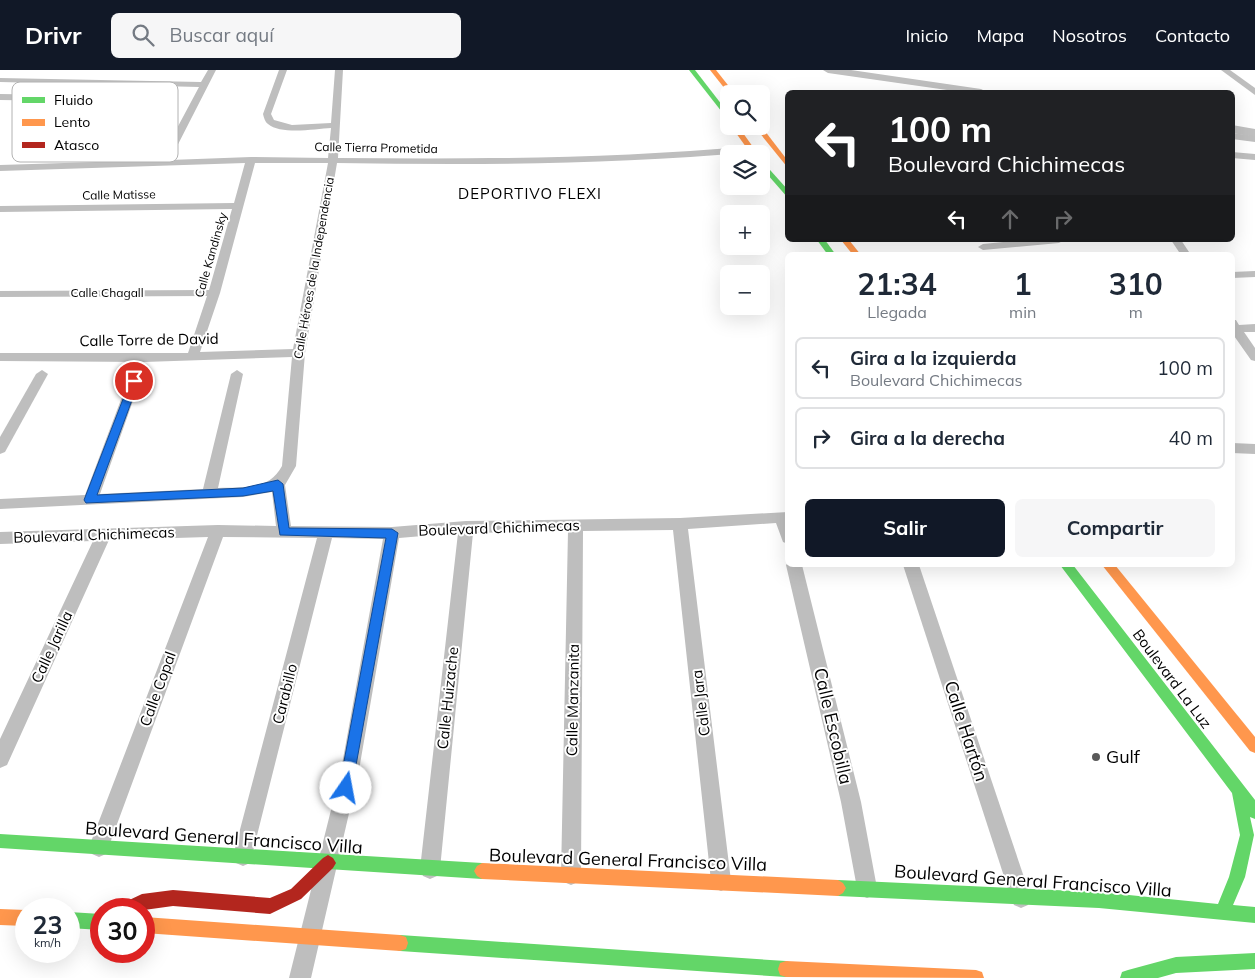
<!DOCTYPE html>
<html lang="es">
<head>
<meta charset="utf-8">
<style>
	:root { --surface:#fff; --page:#f6f6f7; --text:#1f2937; --muted:#747a83; --line:#e0e1e3; --accent:#111827 }
	body { margin:0; font-family:Mulish,sans-serif; background:var(--page); color:var(--text); height:100vh; display:flex; flex-direction:column; font-size:19px; white-space:nowrap }
	* { box-sizing:border-box; margin:0 }
	p { font-size:16px; color:var(--muted) }
	.icon { flex:none; width:28px; height:28px; fill:none; stroke:currentColor; stroke-width:2; stroke-linecap:round; stroke-linejoin:round }
	.map { position:relative; flex:1; overflow:hidden }
	.details { position:absolute; left:785px; top:182px; width:450px; height:315px; display:flex; flex-direction:column; background:var(--surface); border-radius:8px; box-shadow:0 5px 20px #0002 }
	.details>* { flex:none }
	.top-card { position:absolute; left:785px; top:20px; width:450px; height:152px; border-radius:8px; box-shadow:0 5px 20px #0002; background:#202124; color:#fff; overflow:hidden }
	.tools { position:absolute; left:720px; top:15px; display:grid; gap:10px }
	.tools a { display:grid; place-items:center; width:50px; height:50px; border-radius:8px; background:var(--surface); box-shadow:0 5px 20px #0002; font-size:25px }
	.speed { position:absolute; left:15px; top:828px; display:flex; gap:10px; font-size:25px; font-weight:700; text-align:center }
	.speed>* { display:grid; place-content:center; width:65px; height:65px; border-radius:50%; background:var(--surface); box-shadow:0 5px 20px #0002; line-height:1 }
	.speed small { font-size:12px; font-weight:400 }
	.speed .limit { border:8px solid #d22; background:#fff; color:#111 }
	.pin { position:absolute; display:grid; place-items:center; width:42px; height:42px; color:#fff; margin:-21px; border:2px solid #fff; border-radius:50%; box-shadow:0 1px 5px #0007 }
	.me { position:absolute; width:55px; margin:-28px; rotate:12deg; stroke-linejoin:round; filter:drop-shadow(0 0 4px #0008) }
	.turn { display:flex; align-items:center; gap:18px; height:105px; padding:0 20px; font-size:22px }
	.turn .icon { width:65px; height:65px; stroke-width:2.5 }
	.turn b { display:block; font-size:35px; line-height:42px }
	.lanes { display:flex; align-items:center; height:48px; padding:0 20px; background:#0003; justify-content:center; gap:25px; direction:ltr }
	.lanes .off { opacity:.35 }
	.eta { display:flex; justify-content:space-evenly; align-items:center; height:85px; text-align:center }
	.eta b { font-size:30px; font-weight:700; line-height:35px }
	.button { display:flex; gap:10px; margin-top:auto; padding:10px 20px }
	.button a { flex:1; height:58px; border-radius:8px; background:var(--accent); color:#fff; font-size:20px; font-weight:700; line-height:58px; text-align:center }
	.button a+a { background:var(--page); color:var(--text) }
	ul { padding:0; list-style:none }
	li { display:flex; align-items:center; gap:15px; height:62px; margin:0 10px 8px; padding:0 10px; border:2px solid var(--line); border-radius:8px }
	li div { flex:1 }
	li b { display:block; font-size:19px }
	li em { font-style:normal }
	header { display:flex; align-items:center; gap:30px; box-sizing:border-box; height:70px; padding:0 25px; background:var(--accent); color:#fff }
	header strong { font-size:24px }
	nav { display:flex; gap:28px; margin-inline-start:auto; font-size:18px }
	.search { width:350px; height:45px; background:var(--page); display:flex; align-items:center; gap:12px; box-sizing:border-box; padding:0 18px; border-radius:8px; color:var(--muted); font-size:19px }
	.map>svg:first-child { display:block }
</style>
</head>
<body>
<header>
<strong>Drivr</strong>
<div class="search"><svg class="icon" aria-label="search" viewBox="0 0 24 24"><circle cx="10" cy="10" r="6"/><path d="M15 15l6 6"/></svg>Buscar aquí</div>
<nav><a>Inicio</a><a>Mapa</a><a>Nosotros</a><a>Contacto</a></nav>
</header>
<div class="map">
<svg width="1255" height="908" viewBox="0 0 1255 908">
	<rect width="100%" height="100%" fill="#fff"/>
	<g fill="none" stroke-linecap="round" stroke-linejoin="round">
		<g fill="#bfbfbf" fill-rule="evenodd">
			<polygon points="823,0 851,0 981,19 987,22 961,22 828,3"/>
			<polygon points="1232,55 1255,59 1255,67 1232,63"/>
		</g>
		<g fill="#bebebe" fill-rule="evenodd">
			<path d="M 208,0 L 216,0 L 170,90 L 251,87 L 328,88 L 331,58 C 315,59 281,65 268,54 C 265,52 264,48 263,44 L 279,0 L 287,0 L 271,44 L 274,50 L 292,55 L 331,53 L 335,0 L 343,0 L 338,88 C 476,89 613,89 751,76 L 756,79 L 751,82 C 613,95 475,95 337,93 L 305,283 L 296,396 L 285,415 L 291,456 L 392,457 L 466,451 L 680,448 L 788,442 L 788,474 L 783,472 L 776,453 L 688,459 L 731,811 L 728,818 L 721,821 L 714,818 L 711,811 L 673,460 L 583,461 L 581,805 L 578,812 L 571,815 L 564,812 L 561,805 L 568,461 L 473,463 L 440,799 L 437,806 L 430,809 L 423,806 L 420,799 L 458,463 L 399,468 L 359,700 L 311,908 L 289,908 L 341,700 L 383,469 L 332,468 L 250,793 L 243,796 L 236,793 L 233,786 L 317,468 L 223,467 L 106,784 L 99,787 L 92,784 L 89,777 L 208,467 L 109,470 L 7,695 L 0,698 L 0,669 L 93,471 L 0,474 L 0,462 L 218,455 L 276,456 L 272,422 L 243,427 L 0,439 L 0,429 L 85,425 L 128,311 L 134,307 L 140,311 L 100,424 L 203,419 L 231,304 L 237,300 L 243,304 L 218,418 C 242,417 269,421 282,396 L 292,287 L 144,292 L 0,291 L 0,283 L 188,283 L 207,226 L 0,227 L 0,221 L 209,220 L 232,139 L 0,142 L 0,136 L 234,133 L 245,93 L 0,101 L 0,95 L 160,90 L 199,17 L 0,12 L 0,8 L 201,12 ZM 255,93 L 328,93 L 293,279 L 200,282 L 220,223 Z"/>
			<polygon points="1221,0 1230,0 1255,18 1255,25"/>
			<polygon points="0,24 134,26 138,29 134,32 0,30"/>
			<polygon points="1232,63 1255,66 1255,72 1232,69"/>
			<polygon points="1232,82 1255,84 1255,90 1232,88"/>
			<polygon points="1024,170 1064,170 1059,173 983,180 978,177 983,174"/>
			<polygon points="1171,170 1181,170 1191,185 1181,185"/>
			<polygon points="1255,201 1255,207 1232,208 1232,202"/>
			<polygon points="1232,250 1236,250 1239,255 1255,254 1255,262 1244,262 1255,278 1255,291 1251,290 1232,263"/>
			<polygon points="42,300 48,304 5,382 0,384 0,367 36,304"/>
			<polygon points="1232,373 1255,374 1255,384 1232,383"/>
			<polygon points="788,493 788,495 802,495 861,732 877,818 874,825 867,828 860,825 857,818 841,732 786,495"/>
			<polygon points="903,495 919,495 1031,828 1028,835 1021,838 1014,835 1011,828"/>
		</g>
		<g fill="#63d668" fill-rule="evenodd">
			<polygon points="689,0 695,0 729,44 729,51"/>
			<polygon points="761,90 788,120 788,128 761,97"/>
			<polygon points="817,170 825,170 836,185 828,185"/>
			<polygon points="1060,495 1073,495 1255,730 1255,749 1250,747 1254,765 1245,807 1233,835 1255,837 1255,853 1099,838 838,826 833,823 830,818 833,813 838,810 1099,822 1218,834 1229,807 1240,765 1232,723"/>
			<polygon points="0,764 482,793 487,796 490,801 487,806 482,809 0,778"/>
			<polygon points="69,842 101,844 101,860 69,858"/>
			<polygon points="400,865 786,891 792,893 794,899 792,905 786,907 400,881 394,879 392,873 394,867"/>
			<polygon points="1255,883 1255,899 1176,903 1158,908 1120,908 1122,902 1128,900 1176,887"/>
		</g>
		<g fill="#ff974d" fill-rule="evenodd">
			<polygon points="710,0 716,0 735,24 729,24"/>
			<polygon points="731,56 738,56 758,84 751,84"/>
			<polygon points="754,56 761,56 788,91 788,98"/>
			<polygon points="841,170 849,170 861,185 853,185"/>
			<polygon points="1102,495 1115,495 1255,667 1255,683 1250,681"/>
			<polygon points="482,793 838,810 843,813 846,818 843,823 838,826 482,809 477,806 474,801 477,796"/>
			<polygon points="0,839 26,840 26,856 0,855"/>
			<polygon points="144,847 400,865 406,867 408,873 406,879 400,881 144,863"/>
			<polygon points="786,891 976,900 982,902 984,908 786,907 780,905 778,899 780,893"/>
		</g>
		<polygon fill="#b3261e" fill-rule="evenodd" points="328,785 333,788 336,793 333,798 301,829 270,844 173,836 144,840 121,839 123,833 142,824 173,820 270,828 291,819 323,788"/>
	</g>
	<polygon fill="#1a73e8" stroke="#114b97" points="134,308 139,311 97,425 243,418 278,410 283,414 289,458 392,459 398,463 351,723 346,725 341,723 339,718 386,468 280,465 273,421 243,426 86,433 84,430 130,311"/>
	<circle fill="#595959" stroke="#fff" stroke-width="2" cx="1096" cy="687" r="5"/>
	<g text-anchor="middle" stroke-width="4" stroke-linejoin="round" paint-order="stroke">
		<g font-size="12" fill="#000" stroke="#fff">
			<text transform="translate(376 78) rotate(1)" y="4">Calle Tierra Prometida</text>
			<text transform="translate(119 125) rotate(-1)" y="4">Calle Matisse</text>
			<text transform="translate(211 185) rotate(-74)" y="4">Calle Kandinsky</text>
			<text transform="translate(314 198) rotate(-80)" y="4">Calle Héroes de la Independencia</text>
			<text x="107" y="227">Calle Chagall</text>
		</g>
		<g font-size="15" letter-spacing="1" fill="#000" stroke="#fff">
			<text x="530" y="129">DEPORTIVO FLEXI</text>
		</g>
		<g font-size="15" fill="#000" stroke="#fff">
			<text transform="translate(149 270) rotate(-1)" y="5">Calle Torre de David</text>
			<text transform="translate(499 458) rotate(-2)" y="5">Boulevard Chichimecas</text>
			<text transform="translate(94 465) rotate(-2)" y="5">Boulevard Chichimecas</text>
			<text transform="translate(52 577) rotate(-65)" y="5">Calle Jarilla</text>
			<text transform="translate(1172 609) rotate(53)" y="5">Boulevard La Luz</text>
			<text transform="translate(158 619) rotate(-70)" y="5">Calle Copal</text>
			<text transform="translate(285 624) rotate(-76)" y="5">Carabillo</text>
			<text transform="translate(448 628) rotate(-84)" y="5">Calle Huizache</text>
			<text transform="translate(573 630) rotate(-89)" y="5">Calle Manzanita</text>
			<text transform="translate(701 633) rotate(-97)" y="5">Calle Jara</text>
		</g>
		<g font-size="18" fill="#000" stroke="#fff">
			<text transform="translate(833 656) rotate(77)" y="6">Calle Escobilla</text>
			<text transform="translate(966 661) rotate(72)" y="6">Calle Hartón</text>
			<text transform="translate(224 768) rotate(4)" y="6">Boulevard General Francisco Villa</text>
			<text transform="translate(628 790) rotate(2)" y="6">Boulevard General Francisco Villa</text>
			<text transform="translate(1033 811) rotate(4)" y="6">Boulevard General Francisco Villa</text>
		</g>
		<g font-size="18" fill="#000" stroke="#fff" text-anchor="start">
			<text x="1106" y="693">Gulf</text>
		</g>
	</g>
	<rect x="12" y="12" width="166" height="80" rx="8" fill="#fff" stroke="#b2b2b2" stroke-width="1"/>
	<rect x="22" y="27" width="23" height="6" fill="#63d668"/>
	<rect x="22" y="49" width="23" height="7" fill="#ff974d"/>
	<rect x="22" y="72" width="23" height="6" fill="#b3261e"/>
	<g font-size="14" fill="#000">
		<text x="54" y="35">Fluido</text>
		<text x="54" y="57">Lento</text>
		<text x="54" y="80">Atasco</text>
	</g>
</svg>
<div class="tools">
<a><svg class="icon" aria-label="search" viewBox="0 0 24 24"><circle cx="10" cy="10" r="6"/><path d="M15 15l6 6"/></svg></a>
<a><svg class="icon" aria-label="layers" viewBox="0 0 24 24"><path d="M12 4l9 5-9 5-9-5zM3 14l9 5 9-5"/></svg></a>
<a>+</a>
<a>−</a>
</div>
<div class="speed"><div>23<small>km/h</small></div><div class="limit">30</div></div>
<div class="pin" style="left:134px;top:311px;background:#d93025"><svg class="icon" aria-label="arrive" viewBox="0 0 24 24"><path d="M6 21V4h12l-3 4 3 4H6"/></svg></div>
<svg class="me" style="left:346px;top:718px" viewBox="-20 -20 40 40"><circle r="19" fill="#fff"/><path d="M0-13L10 11 0 6-10 11z" fill="#1a73e8"/></svg>
<div class="top-card">
<div class="turn"><svg class="icon" aria-label="left" viewBox="0 0 24 24"><path d="M17 20v-9H6M10 6l-5 5 5 5"/></svg><div><b>100 m</b>Boulevard Chichimecas</div></div>
<div class="lanes"><svg class="icon" aria-label="left" viewBox="0 0 24 24"><path d="M17 20v-9H6M10 6l-5 5 5 5"/></svg><svg class="icon off" aria-label="ahead" viewBox="0 0 24 24"><path d="M12 20V5M6 11l6-6 6 6"/></svg><svg class="icon off" aria-label="right" viewBox="0 0 24 24"><path d="M7 20v-9h11M14 6l5 5-5 5"/></svg></div>
</div>
<section class="details">
<div class="eta">
<div><b>21:34</b><p>Llegada</p></div>
<div><b>1</b><p>min</p></div>
<div><b>310</b><p>m</p></div>
</div>
<ul>
<li><svg class="icon" aria-label="left" viewBox="0 0 24 24"><path d="M17 20v-9H6M10 6l-5 5 5 5"/></svg><div><b>Gira a la izquierda</b><p>Boulevard Chichimecas</p></div><em>100 m</em></li>
<li><svg class="icon" aria-label="right" viewBox="0 0 24 24"><path d="M7 20v-9h11M14 6l5 5-5 5"/></svg><div><b>Gira a la derecha</b></div><em>40 m</em></li>
</ul>
<div class="button"><a>Salir</a><a>Compartir</a></div>
</section>
</div>
</body>
</html>
